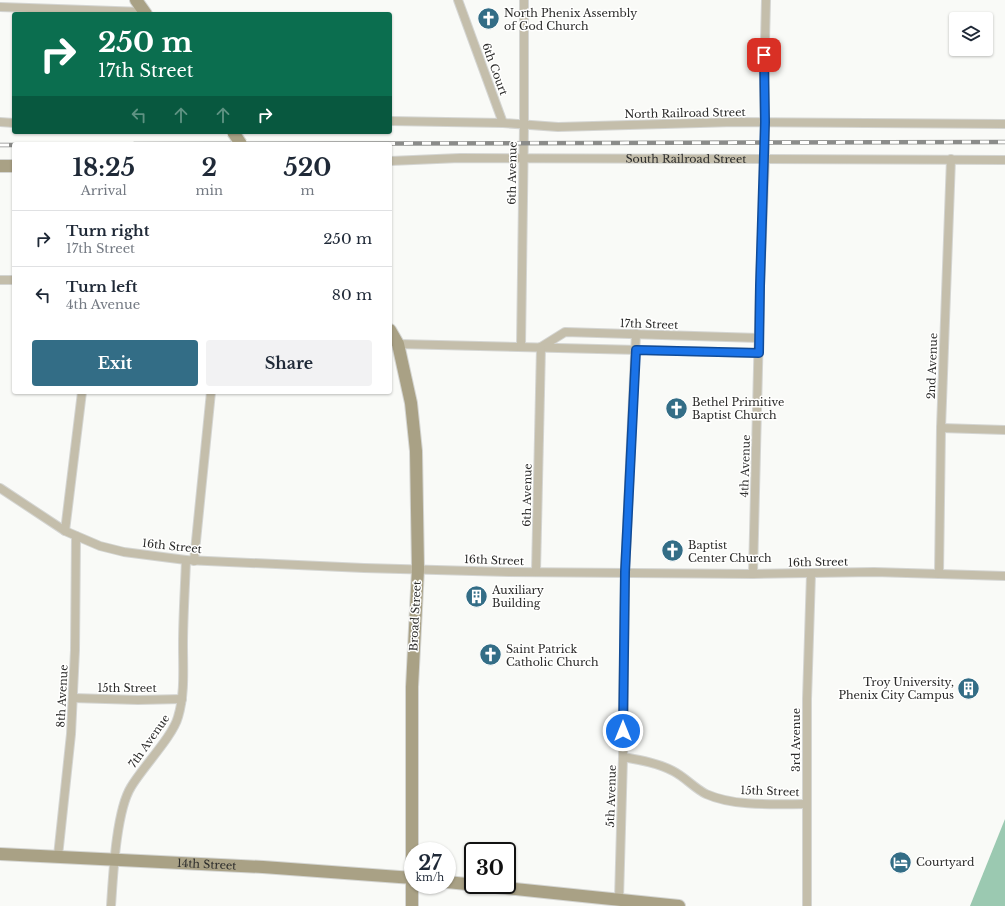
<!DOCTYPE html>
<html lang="en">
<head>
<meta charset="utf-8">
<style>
	:root { --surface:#fff; --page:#f2f2f3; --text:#1f2937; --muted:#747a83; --line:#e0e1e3; --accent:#336d86 }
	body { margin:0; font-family:"Libre Baskerville",serif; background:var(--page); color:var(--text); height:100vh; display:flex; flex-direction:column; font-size:15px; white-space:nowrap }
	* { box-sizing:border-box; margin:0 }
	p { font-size:13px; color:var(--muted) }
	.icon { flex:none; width:22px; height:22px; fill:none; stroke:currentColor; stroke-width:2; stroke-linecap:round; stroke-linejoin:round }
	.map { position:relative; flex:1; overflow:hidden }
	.panel { position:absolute; left:12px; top:142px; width:380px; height:252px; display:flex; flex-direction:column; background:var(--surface); border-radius:4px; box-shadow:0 1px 3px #0004 }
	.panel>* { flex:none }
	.banner { position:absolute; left:12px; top:12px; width:380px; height:122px; border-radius:4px; box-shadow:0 1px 3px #0004; background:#0b6e4f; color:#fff; overflow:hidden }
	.controls { position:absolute; left:949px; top:12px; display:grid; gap:8px }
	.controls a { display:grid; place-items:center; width:44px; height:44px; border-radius:4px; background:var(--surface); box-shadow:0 1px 3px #0004; font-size:20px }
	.speed { position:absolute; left:404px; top:842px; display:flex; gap:8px; font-size:20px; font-weight:700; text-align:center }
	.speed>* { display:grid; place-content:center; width:52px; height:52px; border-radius:50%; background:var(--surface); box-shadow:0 1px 3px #0004; line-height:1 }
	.speed small { font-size:10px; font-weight:400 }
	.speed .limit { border:2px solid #111; border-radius:6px; background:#fff; color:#111 }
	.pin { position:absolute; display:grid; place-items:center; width:34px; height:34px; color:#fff; margin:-17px; border-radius:8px; box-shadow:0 2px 6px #0006 }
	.me { position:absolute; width:44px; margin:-22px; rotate:0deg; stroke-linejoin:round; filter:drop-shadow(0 0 3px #0008) }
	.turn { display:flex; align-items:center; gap:14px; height:84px; padding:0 20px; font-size:18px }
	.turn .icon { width:52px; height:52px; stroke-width:2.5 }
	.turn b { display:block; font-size:28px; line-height:34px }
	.lanes { display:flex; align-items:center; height:38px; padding:0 20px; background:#0003; justify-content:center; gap:20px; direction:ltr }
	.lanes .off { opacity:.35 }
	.eta { display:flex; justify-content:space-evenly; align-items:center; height:68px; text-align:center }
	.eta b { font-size:24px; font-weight:700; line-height:28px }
	.primary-button { display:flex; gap:8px; margin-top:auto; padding:8px 20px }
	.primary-button a { flex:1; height:46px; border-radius:4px; background:var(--accent); color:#fff; font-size:16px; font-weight:700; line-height:46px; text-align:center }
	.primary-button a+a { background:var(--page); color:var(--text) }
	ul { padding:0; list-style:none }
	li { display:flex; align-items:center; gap:12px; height:56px; padding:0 20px; border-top:1px solid var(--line) }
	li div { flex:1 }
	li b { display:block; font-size:15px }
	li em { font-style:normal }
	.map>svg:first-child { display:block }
</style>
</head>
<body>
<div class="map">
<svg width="1005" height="906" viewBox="0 0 1005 906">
	<rect width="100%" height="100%" fill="#f9faf7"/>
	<polygon fill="#9bc9b1" points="1005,819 1005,906 970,906"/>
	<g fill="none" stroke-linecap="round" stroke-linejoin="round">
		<defs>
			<g id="street">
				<polyline points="458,0 503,123"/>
				<polyline points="0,7 144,12"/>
				<polyline points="390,121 503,123 558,127 735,122 1005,124"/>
				<polyline points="0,122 14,123"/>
				<path id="s1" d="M 390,161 L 460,158 L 1005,160"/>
				<polyline points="0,280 14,280"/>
				<polyline points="398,344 759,353"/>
				<polyline points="521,347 524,125 524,0"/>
				<polyline points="541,347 565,332 759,338"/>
				<polyline points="941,428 1005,430"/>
				<polyline points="0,488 65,531 100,546 124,552 186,560 364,568 509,572 753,574 874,572 1005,576"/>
				<polyline points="65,531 82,392"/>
				<polyline points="194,561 211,392"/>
				<polyline points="536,572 541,347"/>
				<polyline points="753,574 760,286 765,158 764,83 766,0"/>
				<polyline points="939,574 941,428 951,159"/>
				<polyline points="73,698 138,700 182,699"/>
				<path d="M 623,757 C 640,760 658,763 673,771 C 685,777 694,788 706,794 C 735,807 776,804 807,804"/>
				<polyline points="58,856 71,734 75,650 76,536"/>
				<polyline points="619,899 623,757 625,572 636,334"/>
				<path d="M 111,906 C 113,877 116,811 131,787 C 142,768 173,736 178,717 C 185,694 183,669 183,645 C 183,617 185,589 186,560"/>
				<polyline points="807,906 807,699 811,574"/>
			</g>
			<g id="secondary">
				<polyline points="136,0 146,14"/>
				<polyline points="0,166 14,166"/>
				<polyline points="390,330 398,344 411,403 416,451 418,569 412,687 412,906"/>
				<path id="s2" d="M 0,854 L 263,867 L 413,878"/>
				<polyline points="447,882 679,906"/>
			</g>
		</defs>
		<use href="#street" stroke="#d4d5d2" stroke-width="10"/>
		<use href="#secondary" stroke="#d4d5d2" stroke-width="14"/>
		<use href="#street" stroke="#c4beab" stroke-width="8"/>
		<use href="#secondary" stroke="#a9a185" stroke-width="12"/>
		<defs>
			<g id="rail">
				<polyline points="134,144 1005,142"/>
				<polyline points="0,145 14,145"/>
			</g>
		</defs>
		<use href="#rail" stroke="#8b8c8a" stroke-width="4.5"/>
		<use href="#rail" stroke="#fffffe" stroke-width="3" stroke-dasharray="9" stroke-linecap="butt"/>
		<defs>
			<polyline id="secondary-bridge" points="233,132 241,144"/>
		</defs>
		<use href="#secondary-bridge" stroke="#d4d5d2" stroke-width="14" stroke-linecap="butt"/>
		<use href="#secondary-bridge" stroke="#a9a185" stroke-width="12"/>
	</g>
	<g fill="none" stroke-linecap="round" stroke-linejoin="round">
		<defs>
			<polyline id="route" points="623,731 625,572 636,350 759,353 760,286 765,122 764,55"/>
		</defs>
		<use href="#route" stroke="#114b97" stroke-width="10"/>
		<use href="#route" stroke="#1a73e8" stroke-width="7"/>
	</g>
	<defs>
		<symbol id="church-disc" viewBox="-11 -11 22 22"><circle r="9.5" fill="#336d86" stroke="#fffffe"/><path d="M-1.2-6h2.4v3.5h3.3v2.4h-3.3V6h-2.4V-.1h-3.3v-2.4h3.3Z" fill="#fff"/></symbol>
		<symbol id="building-disc" viewBox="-11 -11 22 22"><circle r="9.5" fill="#336d86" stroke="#fffffe"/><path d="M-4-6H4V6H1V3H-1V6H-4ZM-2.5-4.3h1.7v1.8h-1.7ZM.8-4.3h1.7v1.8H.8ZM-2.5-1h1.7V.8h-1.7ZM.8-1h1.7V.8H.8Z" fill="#fff"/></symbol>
		<symbol id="hotel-disc" viewBox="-11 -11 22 22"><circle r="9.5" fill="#336d86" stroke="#fffffe"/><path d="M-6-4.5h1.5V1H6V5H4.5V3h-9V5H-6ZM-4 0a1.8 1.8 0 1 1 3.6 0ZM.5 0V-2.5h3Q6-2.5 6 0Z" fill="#fff"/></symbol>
	</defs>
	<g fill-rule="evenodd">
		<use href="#church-disc" x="476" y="6" width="25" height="25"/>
		<use href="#church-disc" x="664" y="396" width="25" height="25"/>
		<use href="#church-disc" x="660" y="538" width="25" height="25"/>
		<use href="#building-disc" x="464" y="584" width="25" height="25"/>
		<use href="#church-disc" x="478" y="642" width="25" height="25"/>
		<use href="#building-disc" x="956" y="676" width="25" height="25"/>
		<use href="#hotel-disc" x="888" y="850" width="25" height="25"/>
	</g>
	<g text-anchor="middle" stroke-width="3" stroke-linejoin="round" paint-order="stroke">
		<g font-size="11" fill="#2c2c2b" stroke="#fffffe" text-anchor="start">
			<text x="504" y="17">North Phenix Assembly<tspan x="504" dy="13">of God Church</tspan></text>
			<text x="692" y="406">Bethel Primitive<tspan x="692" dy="13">Baptist Church</tspan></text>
			<text x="688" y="549">Baptist<tspan x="688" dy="13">Center Church</tspan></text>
			<text x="492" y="594">Auxiliary<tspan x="492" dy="13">Building</tspan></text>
			<text x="506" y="653">Saint Patrick<tspan x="506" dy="13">Catholic Church</tspan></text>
			<text x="954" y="686" text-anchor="end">Troy University,<tspan x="954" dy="13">Phenix City Campus</tspan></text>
			<text x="916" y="866">Courtyard</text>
		</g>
		<g font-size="11" fill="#2c2c2b" stroke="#fffffe">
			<text transform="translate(495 69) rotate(70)" y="4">6th Court</text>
			<text transform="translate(685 113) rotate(-1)" y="4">North Railroad Street</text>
			<text dy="4" stroke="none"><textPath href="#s1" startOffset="296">South Railroad Street</textPath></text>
			<text transform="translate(512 173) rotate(-89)" y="4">6th Avenue</text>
			<text transform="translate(649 324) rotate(2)" y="4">17th Street</text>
			<text transform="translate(932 366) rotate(-88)" y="4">2nd Avenue</text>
			<text transform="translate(745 466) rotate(-88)" y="4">4th Avenue</text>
			<text transform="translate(527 495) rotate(-89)" y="4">6th Avenue</text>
			<text transform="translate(172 546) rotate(6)" y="4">16th Street</text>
			<text transform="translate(494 560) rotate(2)" y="4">16th Street</text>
			<text transform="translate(818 562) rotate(-1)" y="4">16th Street</text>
			<text transform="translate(415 616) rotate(-87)" y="4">Broad Street</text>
			<text x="127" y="692">15th Street</text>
			<text transform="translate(62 696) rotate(-87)" y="4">8th Avenue</text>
			<text transform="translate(796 740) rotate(-90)" y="4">3rd Avenue</text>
			<text transform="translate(149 741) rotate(-55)" y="4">7th Avenue</text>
			<text transform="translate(770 791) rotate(2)" y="4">15th Street</text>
			<text transform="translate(611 796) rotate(-88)" y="4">5th Avenue</text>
			<text dy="4" stroke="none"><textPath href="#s2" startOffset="207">14th Street</textPath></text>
		</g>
	</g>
</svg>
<div class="controls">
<a><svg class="icon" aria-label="layers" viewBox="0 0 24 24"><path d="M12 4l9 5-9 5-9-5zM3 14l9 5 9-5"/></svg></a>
</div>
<div class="speed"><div>27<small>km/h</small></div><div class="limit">30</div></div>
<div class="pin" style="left:764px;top:55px;background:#d93025"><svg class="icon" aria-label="arrive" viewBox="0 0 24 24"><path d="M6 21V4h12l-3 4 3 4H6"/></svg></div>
<svg class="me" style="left:623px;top:731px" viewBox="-20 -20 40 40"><circle r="17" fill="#1a73e8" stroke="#fff" stroke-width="3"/><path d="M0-11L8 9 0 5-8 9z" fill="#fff"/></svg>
<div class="banner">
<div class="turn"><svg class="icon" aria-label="right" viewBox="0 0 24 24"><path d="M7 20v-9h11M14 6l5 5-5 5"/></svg><div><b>250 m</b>17th Street</div></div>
<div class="lanes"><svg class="icon off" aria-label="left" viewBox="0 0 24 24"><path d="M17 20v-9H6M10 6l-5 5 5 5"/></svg><svg class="icon off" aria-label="ahead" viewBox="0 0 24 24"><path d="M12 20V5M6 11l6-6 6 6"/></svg><svg class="icon off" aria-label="ahead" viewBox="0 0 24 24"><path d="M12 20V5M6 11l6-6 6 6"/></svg><svg class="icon" aria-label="right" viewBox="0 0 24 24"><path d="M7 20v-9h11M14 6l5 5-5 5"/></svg></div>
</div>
<section class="panel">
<div class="eta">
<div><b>18:25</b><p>Arrival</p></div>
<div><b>2</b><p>min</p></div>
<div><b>520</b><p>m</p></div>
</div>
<ul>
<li><svg class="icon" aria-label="right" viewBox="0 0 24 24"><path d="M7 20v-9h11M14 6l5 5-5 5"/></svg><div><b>Turn right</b><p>17th Street</p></div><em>250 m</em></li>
<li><svg class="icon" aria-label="left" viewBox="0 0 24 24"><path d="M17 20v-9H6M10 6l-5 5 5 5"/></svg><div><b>Turn left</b><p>4th Avenue</p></div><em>80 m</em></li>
</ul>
<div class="primary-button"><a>Exit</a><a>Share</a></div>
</section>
</div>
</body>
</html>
